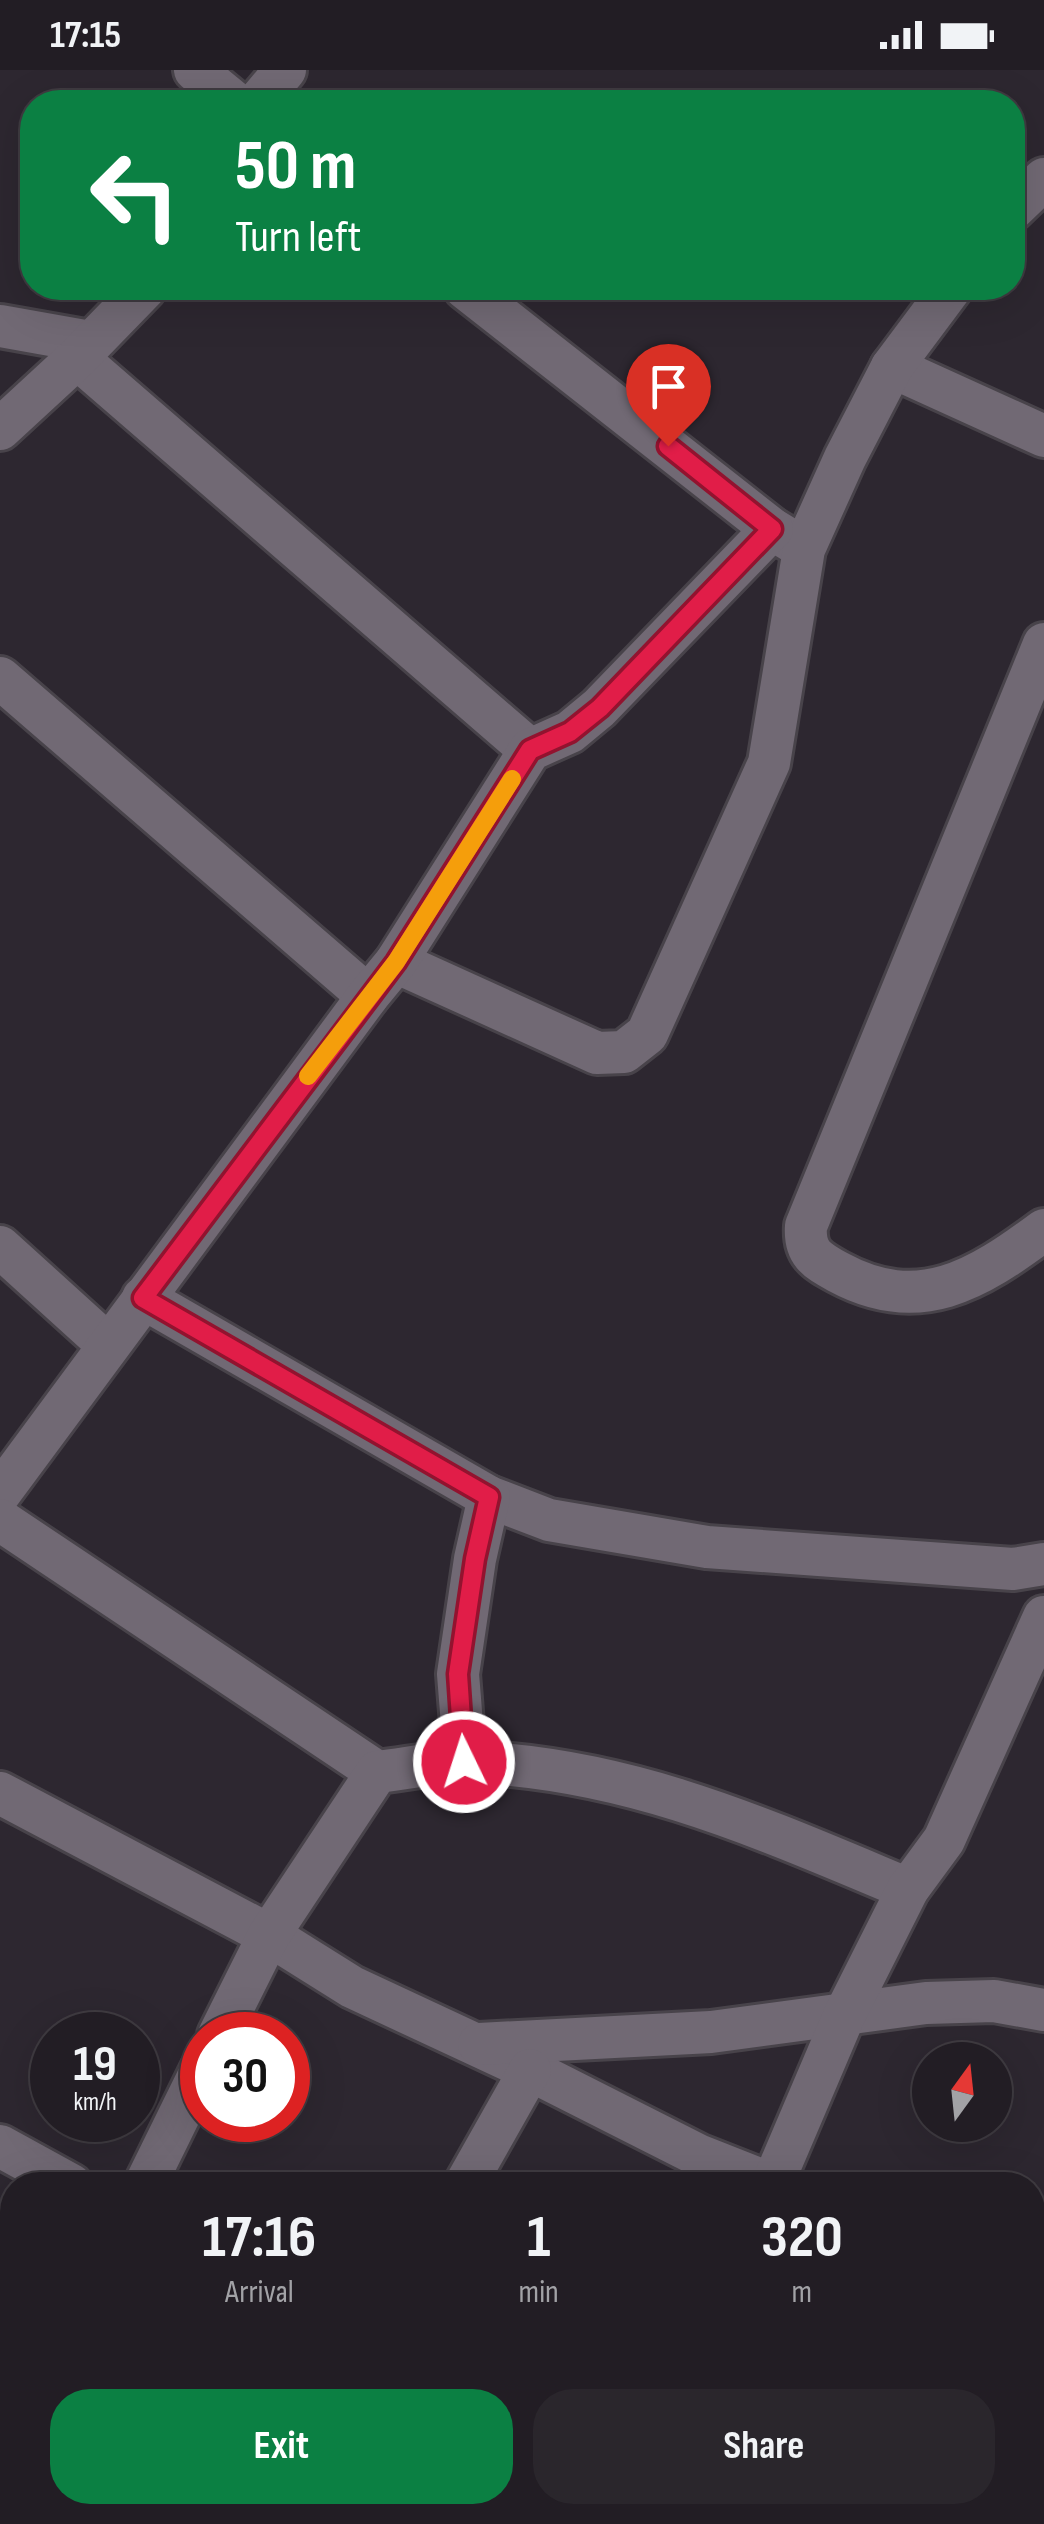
<!DOCTYPE html>
<html lang="en">
<head>
<meta charset="utf-8">
<style>
	:root { --surface:#221d24; --page:#2a262c; --text:#f1f3f6; --muted:#a2a2a6; --line:#3f3b41; --accent:#0b8043 }
	body { margin:0; font-family:"Sofia Sans Condensed",sans-serif; background:var(--page); color:var(--text); height:100vh; display:flex; flex-direction:column; font-size:38px; white-space:nowrap }
	* { box-sizing:border-box; margin:0 }
	p { font-size:32px; color:var(--muted) }
	.icon { flex:none; width:55px; height:55px; fill:none; stroke:currentColor; stroke-width:2; stroke-linecap:round; stroke-linejoin:round }
	.map { position:relative; flex:1; overflow:hidden }
	.panel { position:absolute; left:0px; top:2102px; width:1045px; height:352px; display:flex; flex-direction:column; background:var(--surface); border-radius:40px 40px 0 0; box-shadow:0 10px 40px #0002,0 0 0 2px var(--line) }
	.panel>* { flex:none }
	.hud { position:absolute; left:20px; top:20px; width:1005px; height:210px; border-radius:40px; box-shadow:0 10px 40px #0002,0 0 0 2px var(--line); background:#0b8043; color:#fff; overflow:hidden }
	.needle { width:65px; rotate:15deg }
	.controls { position:absolute; left:912px; top:1972px; display:grid; gap:20px }
	.controls a { display:grid; place-items:center; width:100px; height:100px; border-radius:50%; background:var(--surface); box-shadow:0 10px 40px #0002,0 0 0 2px var(--line); font-size:50px }
	.speed { position:absolute; left:30px; top:1942px; display:flex; gap:20px; font-size:50px; font-weight:700; text-align:center }
	.speed>* { display:grid; place-content:center; width:130px; height:130px; border-radius:50%; background:var(--surface); box-shadow:0 10px 40px #0002,0 0 0 2px var(--line); line-height:1 }
	.speed small { font-size:25px; font-weight:400 }
	.speed .limit { border:15px solid #d22; background:#fff; color:#111 }
	.pin { position:absolute; display:grid; place-items:center; width:85px; height:85px; color:#fff; margin:-102px -42px; border-radius:50% 50% 50% 0; rotate:-45deg; box-shadow:0 0 10px #0007 }
	.pin .icon { rotate:45deg }
	.me { position:absolute; width:110px; margin:-55px; rotate:356deg; stroke-linejoin:round; filter:drop-shadow(0 0 8px #0008) }
	.turn { display:flex; align-items:center; gap:35px; height:210px; padding:0 50px; font-size:45px }
	.turn .icon { width:130px; height:130px; stroke-width:2.5 }
	.turn b { display:block; font-size:70px; line-height:85px }
	.eta { display:flex; justify-content:space-evenly; align-items:center; height:170px; text-align:center }
	.eta b { font-size:60px; font-weight:700; line-height:70px }
	.action { display:flex; gap:20px; margin-top:auto; padding:20px 50px }
	.action a { flex:1; height:115px; border-radius:40px; background:var(--accent); color:#fff; font-size:40px; font-weight:700; line-height:115px; text-align:center }
	.action a+a { background:var(--page); color:var(--text) }
	.status { display:flex; justify-content:space-between; align-items:center; height:70px; padding:0 50px; background:var(--surface); direction:ltr }
	.status svg { height:28px; fill:currentColor }
	.map>svg:first-child { display:block }
</style>
</head>
<body>
<div class="status"><b>17:15</b><svg viewBox="0 0 49 12"><path d="M0 12V9h3v3zM5 12V6h3v6zM10 12V3h3v9zM15 12V0h3v12zM26 1h20v11H26zM47 4h2v5h-2z"/></svg></div>
<div class="map">
<svg width="1044" height="2454" viewBox="0 0 1044 2454">
	<rect width="100%" height="100%" fill="#2d2730"/>
	<g fill="none" stroke-linecap="round" stroke-linejoin="round">
		<defs>
			<g id="minor">
				<polyline points="195,0 234,32"/>
				<polyline points="258,32 285,0"/>
				<polyline points="1012,140 1044,109"/>
				<polyline points="465,218 772,459 795,473"/>
				<polyline points="0,256 90,272"/>
				<polyline points="77,288 530,680"/>
				<polyline points="892,297 1044,366"/>
				<polyline points="0,359 77,288 145,218"/>
				<path d="M 1044,574 L 806,1156 C 804,1183 816,1190 838,1202 C 919,1246 977,1210 1044,1160"/>
				<polyline points="0,608 368,926"/>
				<polyline points="396,892 597,983 624,982 647,964 769,693 804,479 845,388 892,297 951,218"/>
				<polyline points="0,1177 108,1275"/>
				<polyline points="143,1228 489,1427 549,1450 707,1477 1013,1499 1044,1494"/>
				<polyline points="0,1423 368,926 396,892 530,680 570,662 599,638 772,459"/>
				<polyline points="0,1450 377,1702"/>
				<polyline points="465,1692 458,1604 475,1489 489,1427"/>
				<polyline points="0,1723 269,1865 352,1917 530,2000 698,2085 774,2115"/>
				<path d="M 219,1965 L 269,1865 L 377,1702 C 406,1699 438,1691 468,1692 C 630,1698 762,1758 908,1819"/>
				<polyline points="479,1974 711,1962 926,1933 994,1931 1044,1940"/>
				<polyline points="0,2076 71,2115"/>
				<polyline points="145,2115 202,1999"/>
				<polyline points="465,2115 530,2000"/>
				<polyline points="772,2115 844,1946 908,1819 944,1770 1044,1547"/>
				<polyline points="1032,2249 1044,2255"/>
				<polyline points="0,2442 12,2413"/>
				<polyline points="719,2442 741,2454"/>
				<polyline points="285,2454 291,2442"/>
				<polyline points="609,2454 615,2442"/>
			</g>
		</defs>
		<use href="#minor" stroke="#48434a" stroke-width="48"/>
		<use href="#minor" stroke="#716974" stroke-width="42"/>
	</g>
	<g fill="none" stroke-linecap="round" stroke-linejoin="round">
		<defs>
			<polyline id="route" points="464,1692 458,1604 475,1489 489,1427 143,1228 396,892 530,680 570,662 600,638 772,459 668,376"/>
		</defs>
		<use href="#route" stroke="#92132f" stroke-width="25"/>
		<use href="#route" stroke="#e11d48" stroke-width="18"/>
		<polyline stroke="#f59e0b" stroke-width="18" points="308,1006 396,892 512,709"/>
	</g>
</svg>
<div class="controls">
<a><svg class="needle" viewBox="-14 -14 28 28"><path d="M0-13l5 13h-10z" fill="#e53935"/><path d="M0 13l5-13h-10z" fill="#a2a2a6"/></svg></a>
</div>
<div class="speed"><div>19<small>km/h</small></div><div class="limit">30</div></div>
<div class="pin" style="left:668px;top:376px;background:#d93025"><svg class="icon" aria-label="arrive" viewBox="0 0 24 24"><path d="M6 21V4h12l-3 4 3 4H6"/></svg></div>
<svg class="me" style="left:464px;top:1692px" viewBox="-20 -20 40 40"><circle r="17" fill="#e11d48" stroke="#fff" stroke-width="3"/><path d="M0-11L8 9 0 5-8 9z" fill="#fff"/></svg>
<div class="hud">
<div class="turn"><svg class="icon" aria-label="left" viewBox="0 0 24 24"><path d="M17 20v-9H6M10 6l-5 5 5 5"/></svg><div><b>50 m</b>Turn left</div></div>
</div>
<section class="panel">
<div class="eta">
<div><b>17:16</b><p>Arrival</p></div>
<div><b>1</b><p>min</p></div>
<div><b>320</b><p>m</p></div>
</div>
<div class="action"><a>Exit</a><a>Share</a></div>
</section>
</div>
</body>
</html>
